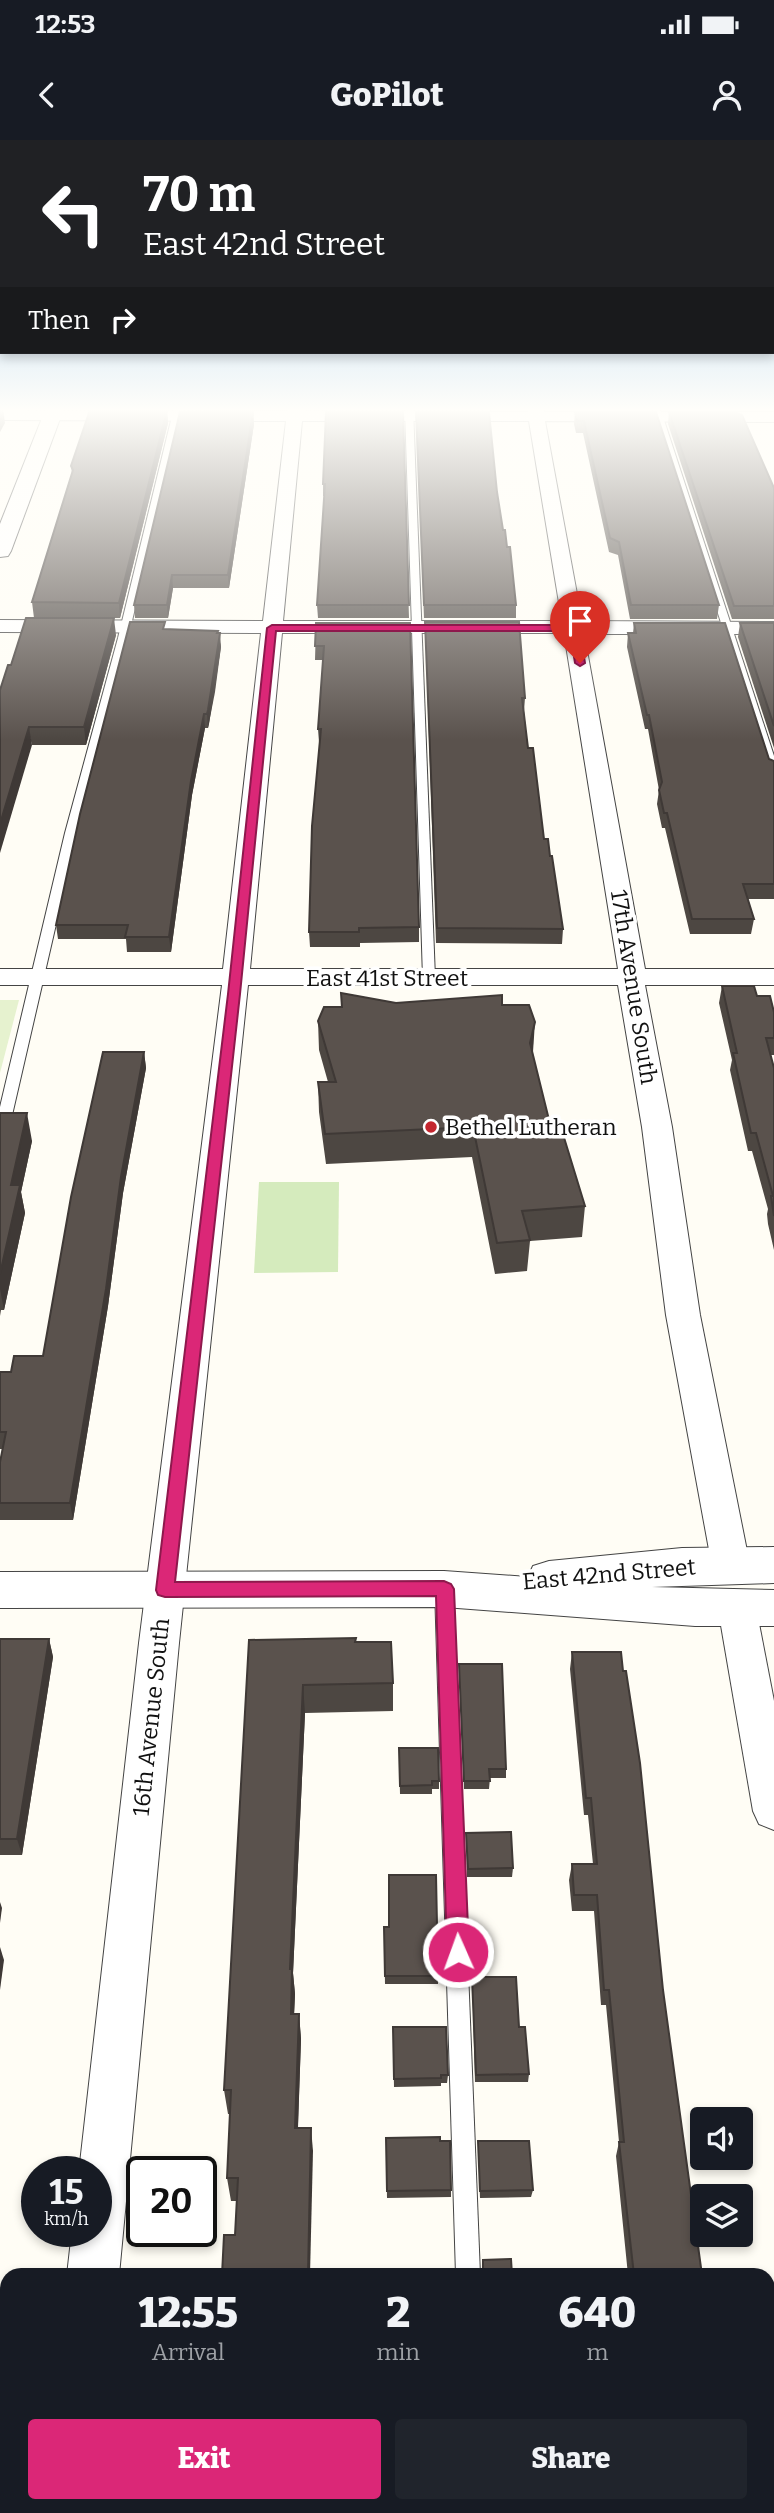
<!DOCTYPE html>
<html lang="en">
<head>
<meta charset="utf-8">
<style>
	:root { --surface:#171b24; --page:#20242c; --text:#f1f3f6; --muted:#9ea1a6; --accent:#db2777 }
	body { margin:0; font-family:Bitter,serif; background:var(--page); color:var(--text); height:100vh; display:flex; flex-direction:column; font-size:26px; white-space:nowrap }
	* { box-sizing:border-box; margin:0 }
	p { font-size:23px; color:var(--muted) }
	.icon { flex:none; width:38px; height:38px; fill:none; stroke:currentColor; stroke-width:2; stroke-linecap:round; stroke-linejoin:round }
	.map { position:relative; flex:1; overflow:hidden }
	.sheet { position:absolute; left:0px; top:2128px; width:775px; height:245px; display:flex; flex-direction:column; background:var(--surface); border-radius:21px 21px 0 0; box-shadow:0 4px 10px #0003 }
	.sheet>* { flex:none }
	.banner { position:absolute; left:0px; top:0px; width:775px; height:214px; box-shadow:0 4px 10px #0003; background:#202124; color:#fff; overflow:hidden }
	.tools { position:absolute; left:690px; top:1967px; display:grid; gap:14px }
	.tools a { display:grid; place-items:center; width:63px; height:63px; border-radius:7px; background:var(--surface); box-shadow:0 4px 10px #0003; font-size:35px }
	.speed { position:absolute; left:21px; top:2016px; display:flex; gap:14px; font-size:35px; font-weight:700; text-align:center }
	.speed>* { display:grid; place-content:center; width:91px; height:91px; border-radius:50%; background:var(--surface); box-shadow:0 4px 10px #0003; line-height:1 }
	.speed small { font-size:18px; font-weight:400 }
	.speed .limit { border:4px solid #111; border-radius:10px; background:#fff; color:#111 }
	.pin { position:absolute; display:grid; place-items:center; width:60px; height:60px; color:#fff; margin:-72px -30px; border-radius:50% 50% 50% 0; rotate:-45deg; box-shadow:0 0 7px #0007 }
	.pin .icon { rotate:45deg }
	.me { position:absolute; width:77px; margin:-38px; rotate:358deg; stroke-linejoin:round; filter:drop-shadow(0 0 5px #0008) }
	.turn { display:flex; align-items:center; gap:24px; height:147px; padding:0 28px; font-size:32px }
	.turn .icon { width:91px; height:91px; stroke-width:2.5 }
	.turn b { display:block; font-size:49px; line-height:60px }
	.then { display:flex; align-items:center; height:66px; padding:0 28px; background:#0003; gap:14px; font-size:26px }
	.eta { display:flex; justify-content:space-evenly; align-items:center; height:119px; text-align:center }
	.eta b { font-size:42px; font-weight:800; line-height:49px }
	.action { display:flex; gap:14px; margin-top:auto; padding:14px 28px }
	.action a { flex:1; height:80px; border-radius:7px; background:var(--accent); color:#fff; font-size:28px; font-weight:800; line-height:80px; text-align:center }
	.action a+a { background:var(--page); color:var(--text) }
	.status { display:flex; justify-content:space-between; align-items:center; height:49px; padding:0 35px; background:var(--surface); direction:ltr }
	.status svg { height:19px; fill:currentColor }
	header { display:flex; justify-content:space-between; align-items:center; height:91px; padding:0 28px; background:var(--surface); font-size:32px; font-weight:800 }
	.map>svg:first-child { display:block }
</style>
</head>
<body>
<div class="status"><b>12:53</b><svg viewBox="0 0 49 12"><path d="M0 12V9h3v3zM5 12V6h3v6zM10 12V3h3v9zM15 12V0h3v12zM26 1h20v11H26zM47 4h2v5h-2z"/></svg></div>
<header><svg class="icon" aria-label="back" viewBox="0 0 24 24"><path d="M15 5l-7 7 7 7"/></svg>GoPilot<svg class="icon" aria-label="person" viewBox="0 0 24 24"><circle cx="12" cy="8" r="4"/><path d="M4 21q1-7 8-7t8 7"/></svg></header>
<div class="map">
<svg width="774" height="2373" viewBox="0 0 774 2373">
	<rect width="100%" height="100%" fill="#fffdf5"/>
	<polygon fill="#d5ebbd" points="259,1042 339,1042 338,1132 254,1133"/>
	<polygon fill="#e6f2cf" points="0,860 19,860 0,933"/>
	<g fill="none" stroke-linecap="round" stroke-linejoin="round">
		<defs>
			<g id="service">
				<polygon points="174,268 182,268 128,498 77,693 7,997 0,1001 0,967 65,693 118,498"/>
				<polygon points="405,268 413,268 435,838 429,842 423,838"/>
				<polygon points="652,268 660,268 774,616 774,635 769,632"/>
				<polygon points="444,1442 450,1444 453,1449 480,2135 456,2135 435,1449 438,1444"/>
				<rect x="462" y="2366" width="26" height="7"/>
			</g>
			<g id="minor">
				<path d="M 287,268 L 303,268 L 303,271 L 528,272 L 527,268 L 543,268 L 544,272 L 774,272 L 774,282 L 545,281 L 582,481 L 774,482 L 774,494 L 584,494 L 645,829 L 774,829 L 774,845 L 645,845 L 672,987 L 700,1175 L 750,1426 L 744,1437 L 731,1441 L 718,1437 L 712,1426 L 666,1175 L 642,987 L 618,845 L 248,845 L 179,1503 L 119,2135 L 67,2135 L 72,2091 L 96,2091 L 96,2032 L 79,2032 L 139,1503 L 222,845 L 0,845 L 0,829 L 223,829 L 261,493 L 0,492 L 0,480 L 263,481 L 286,281 L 0,280 L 0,270 L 287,271 ZM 302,281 L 529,281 L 562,481 L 283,481 ZM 282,493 L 564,493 L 618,829 L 250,829 Z"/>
				<polygon points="737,1452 751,1457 756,1468 774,1561 774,1690 759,1684 753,1671 718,1468 723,1457"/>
				<polygon points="41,2366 97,2366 96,2373 40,2373"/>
			</g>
			<g id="tertiary">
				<polygon points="46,268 64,268 11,411 8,416 0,417 0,384"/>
				<polygon points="774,1407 774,1443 652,1447 774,1450 774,1486 695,1486 444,1467 0,1468 0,1432 444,1431 528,1437 533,1426 549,1421 682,1408"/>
			</g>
		</defs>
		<use href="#service" stroke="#444" stroke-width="2"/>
		<use href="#minor" stroke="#444" stroke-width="2"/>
		<use href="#tertiary" stroke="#444" stroke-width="2"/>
		<use href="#service" fill="#fff" fill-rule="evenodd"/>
		<use href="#minor" fill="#fff" fill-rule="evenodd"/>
		<use href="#tertiary" fill="#fff" fill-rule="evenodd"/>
	</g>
	<g fill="#4d4742">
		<polygon points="327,268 403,268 402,269"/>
		<polygon points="415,268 487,268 487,269"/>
		<rect x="571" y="268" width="79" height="1"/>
		<rect x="663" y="268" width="67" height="1"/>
		<polygon points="167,270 168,283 120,478 34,478 32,462 72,333 71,326"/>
		<polygon points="253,272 254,284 229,448 173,448 168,478 135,478 134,465"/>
		<polygon points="403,272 409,478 318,478 317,465 324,356 323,356 323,344"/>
		<polygon points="416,272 497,352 503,390 516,465 516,478 424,478"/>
		<polygon points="575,272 656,272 719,465 717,479 630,479 618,415 609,412 583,293 576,293 574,284"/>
		<polygon points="669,272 774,348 774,479 732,479 668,284"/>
		<polygon points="425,482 525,558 524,571 528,608 544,699 550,716 563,789 562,804 436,803"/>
		<polygon points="316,483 419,787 419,802 360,803 360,807 310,807 309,792 320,602 319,602 318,589 323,520 315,520"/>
		<polygon points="634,483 769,619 774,621 774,759 748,759 754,779 751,794 690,794 665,688 662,688 657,664 659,650 648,589 645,589 627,507 628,493 633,493"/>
		<polygon points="740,483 774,483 774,608 738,497"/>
		<polygon points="165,489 218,493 221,507 209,584 208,588 205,588 192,655 171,812 127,812 126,799 58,799 56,785"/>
		<polygon points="116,495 86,605 32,605 11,525"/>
		<polygon points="722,846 757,856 774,872 774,915 771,915 774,928 774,1110 768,1084 767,1074 768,1069 752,1011 748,1011 730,930 732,920 719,863"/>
		<polygon points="341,853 396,863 502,865 533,912 532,914 552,992 585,1066 582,1097 530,1101 527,1131 495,1134 472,1017 326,1024 319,972 318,942 328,942 319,910 318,881 341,867"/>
		<polygon points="144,912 146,928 123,1053 108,1166 73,1380 0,1380 0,1322 3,1309 0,1309 0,1232 11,1232 43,1216"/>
		<polygon points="0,973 32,1001 21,1052 25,1073 4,1170 1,1170 0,1176"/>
		<polygon points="0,1499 49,1499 53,1517 22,1715 0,1715"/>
		<polygon points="249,1500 356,1502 393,1543 393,1571 305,1573 293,1833 295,1854 294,1874 299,1874 301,1899 298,1988 313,2011 235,2095 237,2061 231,2061 227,2038 230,1974 228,1974 224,1950"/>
		<polygon points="572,1512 663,1850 702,2135 628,2135 616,2016 619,2002 606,1865 601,1865 594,1771 572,1771 569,1740 572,1724 593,1724 588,1675 584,1675 570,1529"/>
		<polygon points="459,1524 506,1629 506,1638 490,1638 489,1649 464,1649"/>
		<polygon points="399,1608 439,1641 439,1649 432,1649 432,1654 400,1654"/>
		<polygon points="466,1693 513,1728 512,1737 467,1737"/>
		<polygon points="384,1787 438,1836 438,1844 385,1844"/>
		<polygon points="472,1837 519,1887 529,1934 528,1942 475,1942"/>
		<polygon points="393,1887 448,1935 447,1943 441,1943 441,1946 394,1947"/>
		<polygon points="386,1998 451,2050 451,2057 387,2058"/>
		<polygon points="478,2001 533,2050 531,2057 480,2058"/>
		<polygon points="206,2366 306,2366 306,2373 205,2373"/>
		<rect x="649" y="2366" width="79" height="7"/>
	</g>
	<g fill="#3f3936">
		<polygon points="1,268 3,268 5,283 0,292 0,271"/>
		<polygon points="167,270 168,283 120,478 119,463"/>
		<polygon points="253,272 254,284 229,448 228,435"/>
		<polygon points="172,435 173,448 168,478 167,465"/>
		<polygon points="114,478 116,495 86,605 84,587"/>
		<polygon points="220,493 221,507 215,552 208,588 207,574"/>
		<polygon points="204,574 205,588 192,655 171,812 169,797 191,641"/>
		<polygon points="29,587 32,605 0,713 0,684"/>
		<polygon points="535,882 533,912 527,933 530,903"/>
		<polygon points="144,912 146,928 123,1053 108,1166 73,1380 70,1363 121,1037"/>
		<polygon points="27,973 32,1001 21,1052 25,1073 4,1170 0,1149 0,1134 11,1045"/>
		<polygon points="49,1499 53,1517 22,1715 17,1699"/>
		<polygon points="303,1545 305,1573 293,1833 295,1854 293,1899 291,1874 290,1829"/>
		<polygon points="0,1762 2,1768 0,1783"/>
		<polygon points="0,1807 4,1820 0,1850"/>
		<polygon points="299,1874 301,1899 297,2011 295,1988"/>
		<polygon points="311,1988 313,2011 310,2135 308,2135"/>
	</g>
	<g fill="#5a524d" stroke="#3f3936" stroke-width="2">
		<polygon points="90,270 167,270 119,463 32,462 73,330 71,326"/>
		<polygon points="180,272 253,272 228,435 172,435 167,465 134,465"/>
		<polygon points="326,272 403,272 409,465 317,465 325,344 323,344"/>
		<polygon points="416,272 489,272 497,352 503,390 505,390 507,407 510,407 516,465 424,465"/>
		<polygon points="575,272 656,272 719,465 631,465 619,402 610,398 584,281 577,281"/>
		<polygon points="669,272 737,273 742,275 774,348 774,466 734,466"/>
		<polygon points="26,478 114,478 84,587 29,587 0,684 0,550 8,525 11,525"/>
		<polygon points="130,482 165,482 163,489 218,491 217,493 220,493 208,570 207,574 204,574 191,641 169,797 125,797 128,785 56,785 80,674"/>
		<polygon points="425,482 519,482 525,558 522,558 528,608 533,608 544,699 548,699 550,716 552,716 563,789 437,788"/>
		<polygon points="316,483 410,483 419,787 359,788 359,792 309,792 312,686 321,589 318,589 324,506 315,506"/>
		<polygon points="634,483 725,483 769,619 774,621 774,744 743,744 754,779 692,779 667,673 664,673 659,650 662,642 649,575 647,575 628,493 636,493"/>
		<polygon points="740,483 774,483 774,586"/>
		<polygon points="722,846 754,846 757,856 770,856 774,872 774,898 766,898 774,928 774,1076 771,1056 773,1056 756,993 751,993 733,913 737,913"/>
		<polygon points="341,853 396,863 502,855 502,865 529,865 535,882 530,903 552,992 562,991 585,1066 522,1071 530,1100 497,1103 473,987 325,994 318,942 336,942 318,881 324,867 342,867"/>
		<polygon points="103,912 144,912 121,1037 106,1149 70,1363 0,1363 0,1322 6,1292 0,1292 0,1232 11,1232 14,1216 43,1216 71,1057"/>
		<polygon points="0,973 27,973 11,1045 20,1045 0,1134"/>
		<polygon points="356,1498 355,1502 391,1502 393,1543 303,1545 290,1829 292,1829 291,1874 299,1874 295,1988 311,1988 308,2135 222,2135 224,2095 235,2095 238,2038 227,2038 231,1950 224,1950 249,1500"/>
		<polygon points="0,1499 49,1499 17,1699 0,1699"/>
		<polygon points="572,1512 621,1512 623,1531 626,1531 640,1623 663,1850 702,2135 634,2135 619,2002 624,2002 609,1850 604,1850 597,1755 574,1755 572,1724 597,1724 591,1658 586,1658"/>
		<polygon points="459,1524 502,1524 506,1629 489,1629 490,1641 464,1641"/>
		<polygon points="399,1608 438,1608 439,1641 432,1641 432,1645 400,1646"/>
		<polygon points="511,1692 513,1728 468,1729 466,1693"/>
		<polygon points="389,1735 436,1735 438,1836 385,1836 384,1787 389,1787"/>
		<polygon points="472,1837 516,1837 519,1887 525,1887 529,1934 476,1935"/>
		<polygon points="393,1887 446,1887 448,1935 441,1935 441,1938 394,1939"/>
		<polygon points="440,1997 440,2001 450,2001 451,2050 387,2051 386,1998"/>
		<polygon points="478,2001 529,2001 533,2050 480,2051"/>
		<polygon points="511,2119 512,2135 483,2135 483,2120"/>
		<polygon points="206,2366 275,2366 275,2373 205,2373"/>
		<polygon points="492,2366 527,2366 528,2373 488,2373 488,2371 492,2368"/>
		<polygon points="654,2366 727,2366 728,2373 654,2373"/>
	</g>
	<linearGradient id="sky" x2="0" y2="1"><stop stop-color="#95c6ee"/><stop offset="0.45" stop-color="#fffefa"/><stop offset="1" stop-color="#fffefa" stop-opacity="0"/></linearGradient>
	<rect width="774" height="600" fill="url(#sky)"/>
	<polygon fill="#db2777" stroke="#8e194d" stroke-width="2" points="272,485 574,485 579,488 585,523 580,526 575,523 570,491 276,491 240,854 175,1442 444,1441 451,1444 454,1449 469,1812 465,1820 458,1823 450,1820 447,1812 436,1456 165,1457 158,1455 156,1450 228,854 267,488"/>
	<circle fill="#c4262e" stroke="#fff" stroke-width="2.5" cx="431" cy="987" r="7"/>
	<g text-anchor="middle" stroke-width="7" stroke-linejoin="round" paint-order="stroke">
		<g font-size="23" fill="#111" stroke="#fff">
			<text x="387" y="846">East 41st Street</text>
			<text transform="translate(634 847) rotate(81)" y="8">17th Avenue South</text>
			<text transform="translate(609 1434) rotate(-5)" y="8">East 42nd Street</text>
			<text transform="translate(151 1577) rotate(-84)" y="8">16th Avenue South</text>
		</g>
		<g font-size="23" fill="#111" stroke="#fff" text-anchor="start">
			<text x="445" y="995">Bethel Lutheran</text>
		</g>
	</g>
</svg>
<div class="tools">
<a><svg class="icon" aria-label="sound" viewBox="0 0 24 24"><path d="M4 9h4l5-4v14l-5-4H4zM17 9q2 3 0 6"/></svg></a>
<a><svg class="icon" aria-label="layers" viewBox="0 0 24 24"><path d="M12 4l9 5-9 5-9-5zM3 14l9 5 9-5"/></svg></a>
</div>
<div class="speed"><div>15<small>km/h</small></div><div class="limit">20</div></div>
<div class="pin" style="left:580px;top:523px;background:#d93025"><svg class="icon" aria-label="arrive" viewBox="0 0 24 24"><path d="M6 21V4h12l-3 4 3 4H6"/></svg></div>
<svg class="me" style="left:458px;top:1812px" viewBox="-20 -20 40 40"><circle r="17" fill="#db2777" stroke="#fff" stroke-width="3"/><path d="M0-11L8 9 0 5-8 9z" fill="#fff"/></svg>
<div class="banner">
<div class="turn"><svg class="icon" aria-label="left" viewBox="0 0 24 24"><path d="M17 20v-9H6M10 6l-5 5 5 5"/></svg><div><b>70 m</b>East 42nd Street</div></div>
<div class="then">Then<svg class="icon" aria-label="right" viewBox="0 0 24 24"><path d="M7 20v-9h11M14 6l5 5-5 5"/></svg></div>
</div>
<section class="sheet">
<div class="eta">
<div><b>12:55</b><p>Arrival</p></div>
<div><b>2</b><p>min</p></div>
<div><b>640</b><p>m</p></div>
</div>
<div class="action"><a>Exit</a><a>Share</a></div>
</section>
</div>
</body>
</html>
